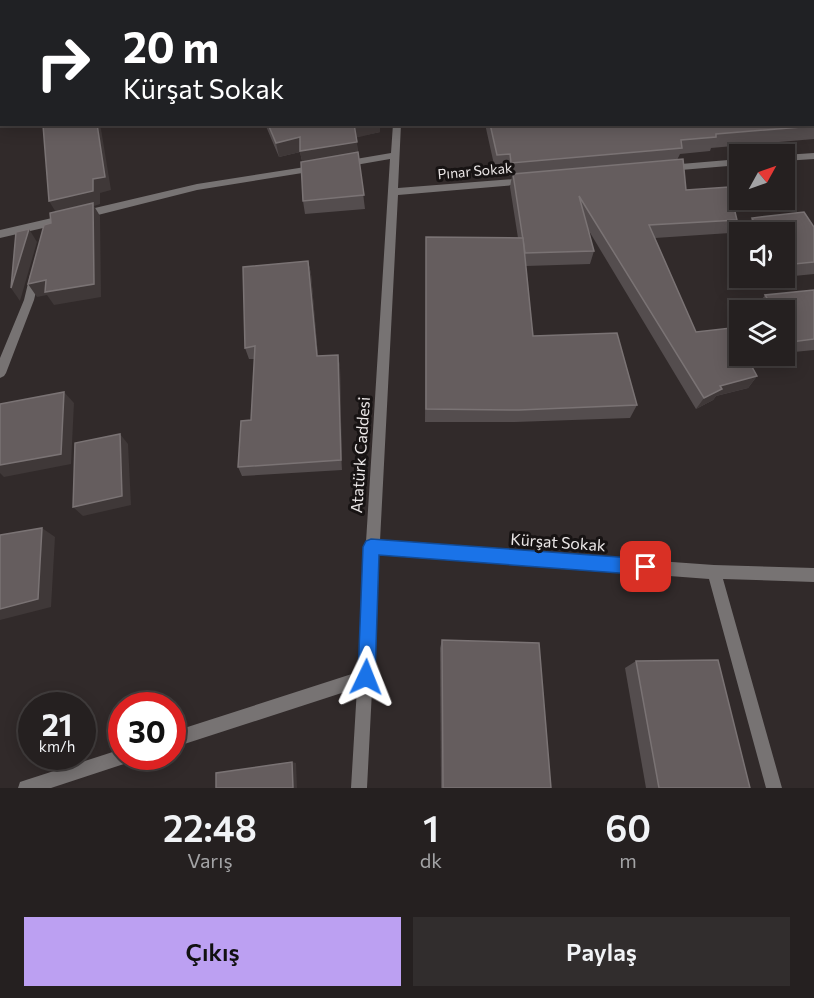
<!DOCTYPE html>
<html lang="tr">
<head>
<meta charset="utf-8">
<style>
	:root { --surface:#252020; --page:#312d2d; --text:#f1f3f6; --muted:#a3a3a5; --line:#423e3e; --accent:#bca0f2 }
	body { margin:0; font-family:Commissioner,sans-serif; background:var(--page); color:var(--text); height:100vh; display:flex; flex-direction:column; font-size:22px; white-space:nowrap }
	* { box-sizing:border-box; margin:0 }
	p { font-size:20px; color:var(--muted) }
	.icon { flex:none; width:33px; height:33px; fill:none; stroke:currentColor; stroke-width:2; stroke-linecap:round; stroke-linejoin:round }
	.map { position:relative; height:788px; overflow:hidden }
	.drawer { display:flex; flex-direction:column; background:var(--surface); flex:1 }
	.drawer>* { flex:none }
	.hud { position:absolute; left:0px; top:0px; width:814px; height:126px; box-shadow:0 3px 15px #0003,0 0 0 2px var(--line); background:#202124; color:#fff; overflow:hidden }
	.needle { width:39px; rotate:50deg }
	.tools { position:absolute; left:729px; top:144px; display:grid; gap:12px }
	.tools a { display:grid; place-items:center; width:66px; height:66px; border-radius:0px; background:var(--surface); box-shadow:0 3px 15px #0003,0 0 0 2px var(--line); font-size:30px }
	.speed { position:absolute; left:18px; top:692px; display:flex; gap:12px; font-size:30px; font-weight:700; text-align:center }
	.speed>* { display:grid; place-content:center; width:78px; height:78px; border-radius:50%; background:var(--surface); box-shadow:0 3px 15px #0003,0 0 0 2px var(--line); line-height:1 }
	.speed small { font-size:15px; font-weight:400 }
	.speed .limit { border:9px solid #d22; background:#fff; color:#111 }
	.pin { position:absolute; display:grid; place-items:center; width:51px; height:51px; color:#fff; margin:-26px; border-radius:12px; box-shadow:0 3px 9px #0006 }
	.me { position:absolute; width:66px; margin:-33px; rotate:2deg; stroke-linejoin:round; filter:drop-shadow(0 0 4px #0008) }
	.turn { display:flex; align-items:center; gap:21px; height:126px; padding:0 24px; font-size:27px }
	.turn .icon { width:78px; height:78px; stroke-width:2.5 }
	.turn b { display:block; font-size:42px; line-height:51px }
	.eta { display:flex; justify-content:space-evenly; align-items:center; height:102px; text-align:center }
	.eta b { font-size:36px; font-weight:600; line-height:42px }
	.action { display:flex; gap:12px; margin-top:auto; padding:12px 24px }
	.action a { flex:1; height:69px; border-radius:0px; background:var(--accent); color:#111; font-size:24px; font-weight:600; line-height:69px; text-align:center }
	.action a+a { background:var(--page); color:var(--text) }
	.map>svg:first-child { display:block }
</style>
</head>
<body>
<div class="map">
<svg width="814" height="788" viewBox="0 0 814 788">
	<rect width="100%" height="100%" fill="#312a2a"/>
	<g fill="none" stroke-linecap="round" stroke-linejoin="round">
		<g fill="#777373" fill-rule="evenodd">
			<rect x="397" y="0" width="8" height="2"/>
			<polygon points="719,0 727,0 728,2 720,2"/>
			<polygon points="393,124 401,124 398,188 526,178 531,181 526,184 398,195 380,541 714,565 814,568 814,582 723,579 782,788 766,788 709,579 379,554 367,788 351,788 357,688 172,748 172,732 358,672 366,551 364,547 366,542 390,159 344,167 339,164 344,161 391,153"/>
			<polygon points="814,153 814,159 784,161 784,155"/>
			<polygon points="740,159 740,165 669,171 664,168 669,165"/>
			<polygon points="318,165 323,168 321,170 197,190 82,219 77,215 82,211 197,184"/>
			<polygon points="65,215 69,216 69,222 0,238 0,230"/>
			<polygon points="35,271 40,275 34,300 6,373 4,376 0,378 0,358 24,300 30,275"/>
			<polygon points="122,749 122,756 132,756 130,762 51,788 18,788 20,782 26,780"/>
		</g>
	</g>
	<g fill="#544d4e">
		<polygon points="740,0 814,0 814,62 813,62 813,2 742,2"/>
		<polygon points="814,81 814,139 711,148 710,151 680,154 677,160 686,190 737,220 730,233 655,238 696,332 757,376 748,388 716,396 713,400 696,409 589,231 594,251 590,264 526,266 533,336 637,405 630,418 515,422 425,422 426,237 518,238 510,187 512,176 509,176 507,168 495,169 485,124 813,124"/>
		<polygon points="265,124 380,124 380,132 356,137 365,209 305,214 303,201 302,161 300,152 279,157"/>
		<polygon points="752,218 814,227 814,274 784,277 784,232 744,232 744,231"/>
		<polygon points="308,261 311,274 318,356 338,355 340,367 342,470 242,476 238,467 251,420 255,359 249,359 245,348"/>
		<polygon points="814,290 814,350 784,353 784,310 758,310 756,308 765,295"/>
		<polygon points="442,640 551,788 441,788 440,648"/>
		<polygon points="636,661 750,788 646,788 625,668"/>
	</g>
	<g fill="#3f3838">
		<polygon points="97,124 99,124 101,129 111,190 100,193 100,204 94,206 100,216 101,297 54,305 47,295 37,297 28,284 57,214 49,201 93,179"/>
		<polygon points="354,124 380,124 380,132 355,138"/>
		<polygon points="300,137 357,142 358,156 303,165 300,152 279,157 276,143"/>
		<polygon points="29,229 37,242 20,301 11,288"/>
		<polygon points="308,261 311,274 319,368 317,356"/>
		<polygon points="338,355 340,367 342,470 341,460"/>
		<polygon points="757,376 748,388 716,396 713,400 696,409 704,398 720,386"/>
		<polygon points="64,392 74,403 71,464 4,477 0,473 0,465"/>
		<polygon points="120,434 128,444 131,505 83,516 73,507"/>
		<polygon points="42,528 55,537 51,607 0,620 0,609"/>
		<polygon points="292,762 296,763 297,788 293,788"/>
	</g>
	<g fill="#655d5e" stroke="#7a7374" stroke-width="1.5">
		<rect x="459" y="0" width="77" height="2"/>
		<polygon points="756,0 814,0 814,48 813,48 813,2 757,2"/>
		<polygon points="813,80 814,81 814,126 716,134 716,137 681,140 682,148 511,163 510,154 497,155 490,124 813,124"/>
		<polygon points="47,124 97,124 105,177 93,179 93,191 49,201 43,125"/>
		<polygon points="268,124 354,124 357,142 300,151 300,137 276,143"/>
		<polygon points="358,152 364,195 303,201 301,162"/>
		<polygon points="683,159 686,190 729,187 737,220 649,225 696,332 731,328 740,344 740,356 746,356 757,376 720,386 722,389 704,398 579,196 594,251 525,253 513,174"/>
		<polygon points="93,203 94,284 45,292 46,280 28,284 44,225 51,223 50,213"/>
		<polygon points="804,212 814,227 814,262 784,265 784,232 760,232 752,218"/>
		<polygon points="29,229 11,288 16,232"/>
		<polygon points="426,237 523,238 533,336 617,333 637,405 519,410 426,409"/>
		<polygon points="308,261 317,356 338,355 341,460 238,467 241,421 251,420 255,346 245,348 243,267"/>
		<polygon points="814,290 814,339 791,342 784,330 784,310 774,310 765,295"/>
		<polygon points="64,392 61,454 0,465 0,404"/>
		<polygon points="120,434 122,496 73,507 75,443"/>
		<polygon points="42,528 38,599 0,609 0,535"/>
		<polygon points="442,640 539,643 551,788 443,788"/>
		<polygon points="718,660 750,788 659,788 636,661"/>
		<polygon points="292,762 293,788 216,788 216,773"/>
	</g>
	<polygon fill="#1a73e8" stroke="#114b97" stroke-width="1.5" points="371,539 646,559 651,561 654,567 651,572 646,575 379,555 375,677 372,683 366,685 360,683 358,677 363,547 366,541"/>
	<g text-anchor="middle" stroke-width="6" stroke-linejoin="round" paint-order="stroke">
		<g font-size="14" fill="#ebe7e7" stroke="#171313">
			<text transform="translate(475 171) rotate(-5)" y="5">Pınar Sokak</text>
		</g>
		<g font-size="16" fill="#ebe7e7" stroke="#171313">
			<text transform="translate(360 455) rotate(-86)" y="6">Atatürk Caddesi</text>
			<text transform="translate(558 542) rotate(4)" y="6">Kürşat Sokak</text>
		</g>
	</g>
</svg>
<div class="tools">
<a><svg class="needle" viewBox="-14 -14 28 28"><path d="M0-13l5 13h-10z" fill="#e53935"/><path d="M0 13l5-13h-10z" fill="#a3a3a5"/></svg></a>
<a><svg class="icon" aria-label="sound" viewBox="0 0 24 24"><path d="M4 9h4l5-4v14l-5-4H4zM17 9q2 3 0 6"/></svg></a>
<a><svg class="icon" aria-label="layers" viewBox="0 0 24 24"><path d="M12 4l9 5-9 5-9-5zM3 14l9 5 9-5"/></svg></a>
</div>
<div class="speed"><div>21<small>km/h</small></div><div class="limit">30</div></div>
<div class="pin" style="left:646px;top:567px;background:#d93025"><svg class="icon" aria-label="arrive" viewBox="0 0 24 24"><path d="M6 21V4h12l-3 4 3 4H6"/></svg></div>
<svg class="me" style="left:366px;top:677px" viewBox="-20 -20 40 40"><path d="M0-17L14 15 0 8-14 15z" fill="#1a73e8" stroke="#fff" stroke-width="4"/></svg>
<div class="hud">
<div class="turn"><svg class="icon" aria-label="right" viewBox="0 0 24 24"><path d="M7 20v-9h11M14 6l5 5-5 5"/></svg><div><b>20 m</b>Kürşat Sokak</div></div>
</div>
</div>
<section class="drawer">
<div class="eta">
<div><b>22:48</b><p>Varış</p></div>
<div><b>1</b><p>dk</p></div>
<div><b>60</b><p>m</p></div>
</div>
<div class="action"><a>Çıkış</a><a>Paylaş</a></div>
</section>
</body>
</html>
